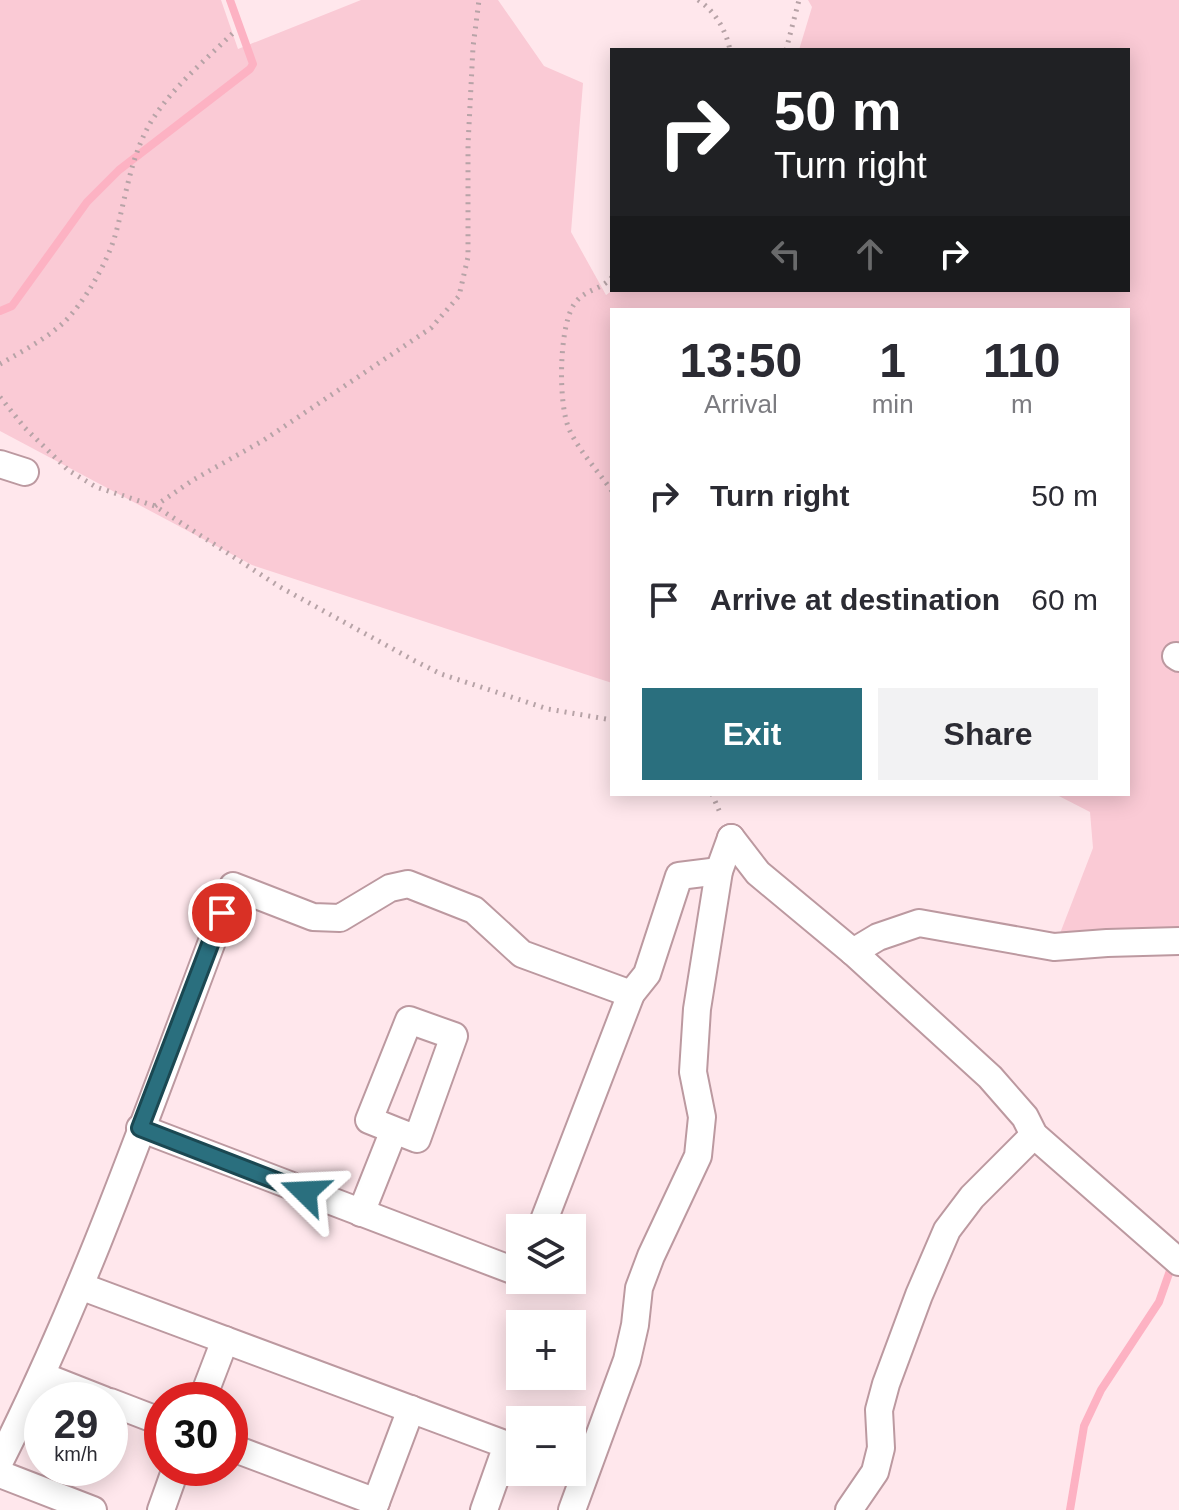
<!DOCTYPE html>
<html lang="en">
<head>
<meta charset="utf-8">
<style>
	:root { --surface:#fff; --page:#f2f2f3; --text:#2b2b33; --muted:#7c7c81; --accent:#2a6f7e }
	body { margin:0; font-family:Helvetica,sans-serif; background:var(--page); color:var(--text); height:100vh; display:flex; flex-direction:column; font-size:30px; white-space:nowrap }
	* { box-sizing:border-box; margin:0 }
	p { font-size:26px; color:var(--muted) }
	.icon { flex:none; width:44px; height:44px; fill:none; stroke:currentColor; stroke-width:2; stroke-linecap:round; stroke-linejoin:round }
	.map { position:relative; flex:1; overflow:hidden }
	.details { position:absolute; left:610px; top:308px; width:520px; height:488px; display:flex; flex-direction:column; background:var(--surface); border-radius:0px; box-shadow:0 4px 20px #0003 }
	.details>* { flex:none }
	.hud { position:absolute; left:610px; top:48px; width:520px; height:244px; border-radius:0px; box-shadow:0 4px 20px #0003; background:#202124; color:#fff; overflow:hidden }
	.buttons { position:absolute; left:506px; top:1214px; display:grid; gap:16px }
	.buttons a { display:grid; place-items:center; width:80px; height:80px; border-radius:0px; background:var(--surface); box-shadow:0 4px 20px #0003; font-size:40px }
	.speed { position:absolute; left:24px; top:1382px; display:flex; gap:16px; font-size:40px; font-weight:700; text-align:center }
	.speed>* { display:grid; place-content:center; width:104px; height:104px; border-radius:50%; background:var(--surface); box-shadow:0 4px 20px #0003; line-height:1 }
	.speed small { font-size:20px; font-weight:400 }
	.speed .limit { border:12px solid #d22; background:#fff; color:#111 }
	.pin { position:absolute; display:grid; place-items:center; width:68px; height:68px; color:#fff; margin:-34px; border:4px solid #fff; border-radius:50%; box-shadow:0 2px 8px #0007 }
	.me { position:absolute; width:88px; margin:-44px; rotate:291deg; stroke-linejoin:round; filter:drop-shadow(0 0 6px #0008) }
	.turn { display:flex; align-items:center; gap:28px; height:168px; padding:0 32px; font-size:36px }
	.turn .icon { width:104px; height:104px; stroke-width:2.5 }
	.turn b { display:block; font-size:56px; line-height:68px }
	.lanes { display:flex; align-items:center; height:76px; padding:0 32px; background:#0003; justify-content:center; gap:40px; direction:ltr }
	.lanes .off { opacity:.35 }
	.eta { display:flex; justify-content:space-evenly; align-items:center; height:136px; text-align:center }
	.eta b { font-size:48px; font-weight:600; line-height:56px }
	.action { display:flex; gap:16px; margin-top:auto; padding:16px 32px }
	.action a { flex:1; height:92px; border-radius:0px; background:var(--accent); color:#fff; font-size:32px; font-weight:600; line-height:92px; text-align:center }
	.action a+a { background:var(--page); color:var(--text) }
	ul { padding:0; list-style:none }
	li { display:flex; align-items:center; gap:24px; height:104px; padding:0 32px }
	li div { flex:1 }
	li b { display:block; font-size:30px }
	li em { font-style:normal }
	.map>svg:first-child { display:block }
</style>
</head>
<body>
<div class="map">
<svg width="1179" height="1510" viewBox="0 0 1179 1510">
	<rect width="100%" height="100%" fill="#ffe7ec"/>
	<polygon fill="#facad5" points="0,0 221,0 238,49 361,0 498,0 544,66 583,83 571,232 606,295 613,290 1128,290 1128,50 799,50 812,7 808,0 1179,0 1179,928 1059,936 1093,848 1090,812 1055,794 1128,794 1128,310 612,310 612,683 252,565 0,431"/>
	<g fill="none" stroke-linecap="round" stroke-linejoin="round">
		<g stroke="#fdb2c3" stroke-width="8">
			<polyline points="0,311 12,306 87,202 119,170 250,69 253,64 230,0"/>
			<polyline points="1070,1510 1084,1426 1101,1390 1159,1302 1173,1262"/>
		</g>
		<defs>
			<g id="minor">
				<polyline points="0,464 25,472"/>
				<polyline points="1176,656 1179,658"/>
				<polyline points="731,838 758,873 853,952 990,1077 1025,1117 1034,1135 1179,1262"/>
				<polyline points="853,952 878,937 919,923 1054,947 1107,943 1179,941"/>
				<polyline points="140,1128 520,1273"/>
				<polyline points="361,1213 394,1130 369,1120 409,1020 454,1036 417,1139 394,1130"/>
				<polyline points="541,1228 631,994 647,974 679,876 719,871"/>
				<polyline points="80,1286 507,1445 484,1510"/>
				<polyline points="43,1376 104,1400"/>
				<polyline points="202,1400 225,1340"/>
				<polyline points="110,1402 162,1422"/>
				<polyline points="230,1447 376,1502"/>
				<path d="M 0,1461 C 93,1276 159,1079 233,886 L 313,917 L 340,918 L 390,888 L 408,884 L 474,910 L 522,954 L 631,994"/>
				<polyline points="0,1474 93,1510"/>
				<polyline points="161,1510 176,1468"/>
				<polyline points="373,1510 411,1409"/>
				<polyline points="572,1510 627,1360 635,1325 639,1288 651,1256 698,1156 702,1117 693,1072 697,1009 719,871 731,838"/>
				<polyline points="849,1510 875,1472 881,1448 879,1410 886,1384 919,1295 947,1230 972,1197 1034,1135"/>
			</g>
		</defs>
		<use href="#minor" stroke="#bc99a0" stroke-width="30"/>
		<g stroke="#b7a3a7" stroke-width="5" stroke-dasharray="2 6" stroke-linecap="butt">
			<path d="M 698,0 C 715,11 726,30 730,50"/>
			<polyline points="786,50 799,0"/>
			<path d="M 612,277 C 601,291 584,288 573,306 C 559,330 558,403 569,429 C 579,451 598,471 612,491"/>
			<path d="M 0,364 C 21,352 44,340 62,324 C 83,305 107,263 115,236 C 127,194 131,150 156,114 C 178,82 209,57 236,30"/>
			<polyline points="0,397 25,428 68,470 96,487 155,506 280,587 415,661 441,674 548,709 612,720"/>
			<polyline points="155,506 193,480 264,440 431,328 459,296 468,257 468,145 473,47 479,0"/>
			<polyline points="712,794 721,815"/>
		</g>
		<use href="#minor" stroke="#fff" stroke-width="26"/>
	</g>
	<g fill="none" stroke-linecap="round" stroke-linejoin="round">
		<defs>
			<polyline id="route" points="222,913 140,1128 305,1192"/>
		</defs>
		<use href="#route" stroke="#1b4852" stroke-width="20"/>
		<use href="#route" stroke="#2a6f7e" stroke-width="14"/>
	</g>
</svg>
<div class="buttons">
<a><svg class="icon" aria-label="layers" viewBox="0 0 24 24"><path d="M12 4l9 5-9 5-9-5zM3 14l9 5 9-5"/></svg></a>
<a>+</a>
<a>−</a>
</div>
<div class="speed"><div>29<small>km/h</small></div><div class="limit">30</div></div>
<div class="pin" style="left:222px;top:913px;background:#d93025"><svg class="icon" aria-label="arrive" viewBox="0 0 24 24"><path d="M6 21V4h12l-3 4 3 4H6"/></svg></div>
<svg class="me" style="left:305px;top:1192px" viewBox="-20 -20 40 40"><path d="M0-17L14 15 0 8-14 15z" fill="#2a6f7e" stroke="#fff" stroke-width="4"/></svg>
<div class="hud">
<div class="turn"><svg class="icon" aria-label="right" viewBox="0 0 24 24"><path d="M7 20v-9h11M14 6l5 5-5 5"/></svg><div><b>50 m</b>Turn right</div></div>
<div class="lanes"><svg class="icon off" aria-label="left" viewBox="0 0 24 24"><path d="M17 20v-9H6M10 6l-5 5 5 5"/></svg><svg class="icon off" aria-label="ahead" viewBox="0 0 24 24"><path d="M12 20V5M6 11l6-6 6 6"/></svg><svg class="icon" aria-label="right" viewBox="0 0 24 24"><path d="M7 20v-9h11M14 6l5 5-5 5"/></svg></div>
</div>
<section class="details">
<div class="eta">
<div><b>13:50</b><p>Arrival</p></div>
<div><b>1</b><p>min</p></div>
<div><b>110</b><p>m</p></div>
</div>
<ul>
<li><svg class="icon" aria-label="right" viewBox="0 0 24 24"><path d="M7 20v-9h11M14 6l5 5-5 5"/></svg><div><b>Turn right</b></div><em>50 m</em></li>
<li><svg class="icon" aria-label="arrive" viewBox="0 0 24 24"><path d="M6 21V4h12l-3 4 3 4H6"/></svg><div><b>Arrive at destination</b></div><em>60 m</em></li>
</ul>
<div class="action"><a>Exit</a><a>Share</a></div>
</section>
</div>
</body>
</html>
